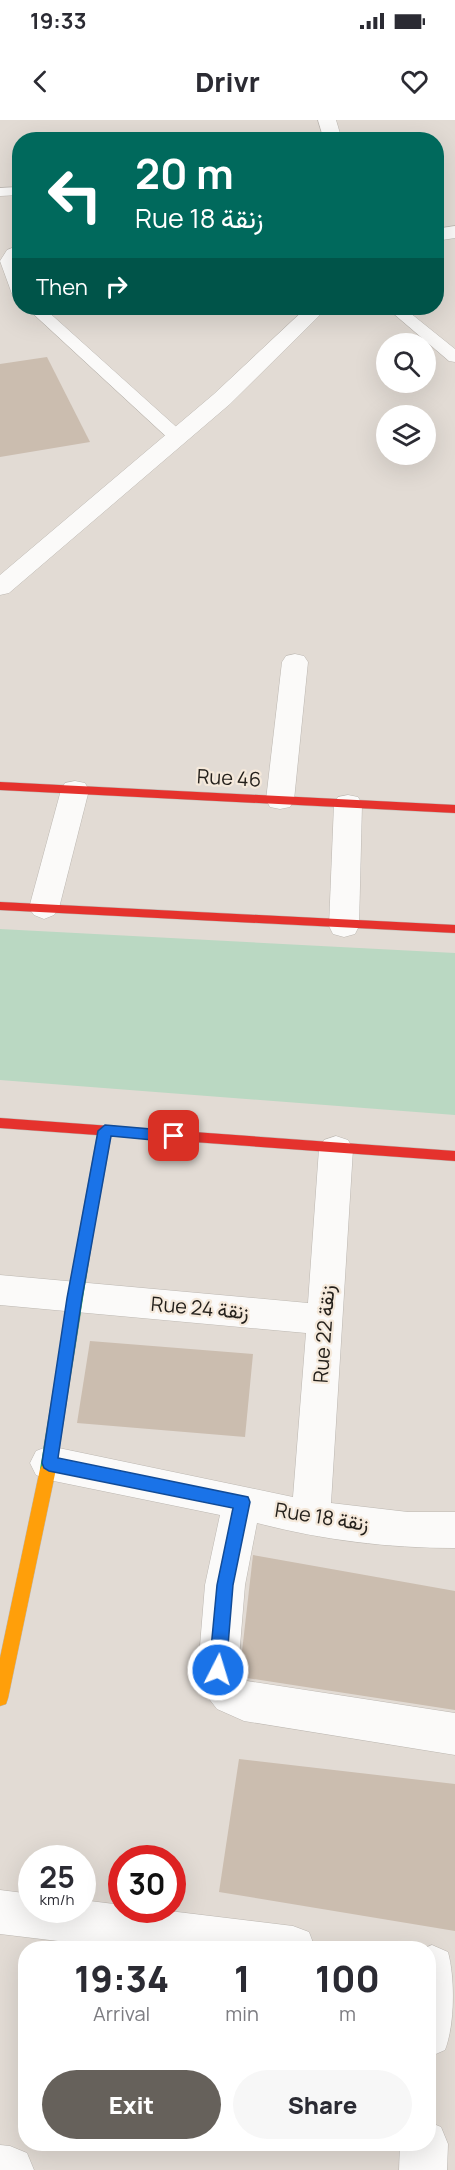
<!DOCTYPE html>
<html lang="en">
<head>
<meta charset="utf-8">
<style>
	:root { --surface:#fff; --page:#f7f7f7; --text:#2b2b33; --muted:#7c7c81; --accent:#66615b }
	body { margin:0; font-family:Manrope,Vazirmatn,sans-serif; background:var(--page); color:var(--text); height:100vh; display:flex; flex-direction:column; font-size:22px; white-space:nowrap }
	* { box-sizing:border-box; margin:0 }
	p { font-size:20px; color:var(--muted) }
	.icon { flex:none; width:33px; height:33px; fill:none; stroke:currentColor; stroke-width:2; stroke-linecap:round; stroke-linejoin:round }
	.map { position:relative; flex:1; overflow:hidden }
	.side { position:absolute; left:18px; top:1821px; width:418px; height:210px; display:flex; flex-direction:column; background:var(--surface); border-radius:24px; box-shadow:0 6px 24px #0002 }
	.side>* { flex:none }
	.top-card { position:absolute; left:12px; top:12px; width:432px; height:183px; border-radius:24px; box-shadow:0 6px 24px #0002; background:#00695c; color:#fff; overflow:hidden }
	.buttons { position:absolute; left:376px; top:213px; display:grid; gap:12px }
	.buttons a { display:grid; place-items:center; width:60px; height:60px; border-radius:50%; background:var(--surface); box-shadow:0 6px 24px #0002; font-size:30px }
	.speed { position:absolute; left:18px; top:1725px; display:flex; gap:12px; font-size:30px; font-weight:700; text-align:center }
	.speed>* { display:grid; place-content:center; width:78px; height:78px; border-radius:50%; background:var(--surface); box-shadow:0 6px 24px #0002; line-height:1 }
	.speed small { font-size:15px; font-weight:400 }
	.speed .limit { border:9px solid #d22; background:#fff; color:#111 }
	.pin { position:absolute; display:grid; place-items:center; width:51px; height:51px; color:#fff; margin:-26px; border-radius:12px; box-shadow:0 3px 9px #0006 }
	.me { position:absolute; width:66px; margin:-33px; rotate:5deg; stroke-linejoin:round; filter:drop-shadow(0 0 4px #0008) }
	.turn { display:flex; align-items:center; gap:21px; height:126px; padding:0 24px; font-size:27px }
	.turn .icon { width:78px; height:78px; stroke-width:2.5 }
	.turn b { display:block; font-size:42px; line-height:51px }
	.then { display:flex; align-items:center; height:57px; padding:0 24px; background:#0003; gap:12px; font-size:22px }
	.eta { display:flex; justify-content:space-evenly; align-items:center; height:102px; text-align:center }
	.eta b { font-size:36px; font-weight:800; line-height:42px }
	.primary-button { display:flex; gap:12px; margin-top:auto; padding:12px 24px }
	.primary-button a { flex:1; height:69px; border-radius:36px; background:var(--accent); color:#fff; font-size:24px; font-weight:800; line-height:69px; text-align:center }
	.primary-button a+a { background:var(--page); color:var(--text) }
	.status { display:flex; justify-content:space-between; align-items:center; height:42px; padding:0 30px; background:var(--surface); direction:ltr }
	.status svg { height:16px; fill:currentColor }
	header { display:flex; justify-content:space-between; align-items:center; height:78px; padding:0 24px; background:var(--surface); font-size:27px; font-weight:800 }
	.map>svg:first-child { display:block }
</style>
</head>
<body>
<div class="status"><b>19:33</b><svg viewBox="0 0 49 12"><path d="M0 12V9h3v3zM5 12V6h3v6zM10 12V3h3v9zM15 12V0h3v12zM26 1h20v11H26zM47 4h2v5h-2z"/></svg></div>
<header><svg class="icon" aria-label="back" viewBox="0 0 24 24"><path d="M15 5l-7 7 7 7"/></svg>Drivr<svg class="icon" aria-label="heart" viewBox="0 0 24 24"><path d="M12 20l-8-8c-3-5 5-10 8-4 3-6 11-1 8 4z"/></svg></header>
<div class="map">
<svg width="455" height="2050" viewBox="0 0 455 2050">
	<rect width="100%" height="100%" fill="#e2dbd4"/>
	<polygon fill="#bad8c2" points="0,809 455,833 455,995 0,960"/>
	<g fill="#cbbdaf">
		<polygon points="47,237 90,322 0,337 0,244"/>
		<polygon points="90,1221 253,1234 245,1317 77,1303"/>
		<polygon points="253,1435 455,1471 455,1590 247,1558 240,1549"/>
		<polygon points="239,1639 455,1664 455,1811 219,1772"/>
	</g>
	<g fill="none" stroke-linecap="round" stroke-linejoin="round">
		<defs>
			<g id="lane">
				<polygon points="20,67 20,75 0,76 0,68"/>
				<polygon points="20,125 20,135 16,141 20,151 20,179 12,174 0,141 7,130"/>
				<polygon points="27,188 44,188 182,312 185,316 182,320 170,320"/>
				<polygon points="387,188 404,188 455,229 455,242 449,241"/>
			</g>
			<g id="street">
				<polygon points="318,0 336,0 342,20 324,20"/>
				<polygon points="455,106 455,118 436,121 436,109"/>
				<polygon points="306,188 327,188 230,284 9,473 0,475 0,455 214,274"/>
				<polygon points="295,534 304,536 308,542 294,680 290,687 280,689 270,687 266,680 282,542 286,536"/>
				<polygon points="75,661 85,663 89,670 59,788 54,795 44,799 34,795 29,788 61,670 65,663"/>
				<polygon points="348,675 358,677 362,684 359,806 355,814 344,817 333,814 329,806 334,684 338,677"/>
				<path d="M 336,1016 L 348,1020 L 353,1029 L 331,1383 L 408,1392 L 455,1392 L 455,1428 C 387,1428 323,1420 257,1403 L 245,1465 L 238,1550 L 247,1561 L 455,1593 L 455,1635 L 244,1601 L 217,1589 L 210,1580 L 198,1550 L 205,1465 L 220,1395 L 49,1360 L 36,1355 L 30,1343 L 36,1331 L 49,1326 L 293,1377 L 306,1213 L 0,1185 L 0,1155 L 308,1183 L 319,1029 L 324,1020 Z"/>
				<polygon points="0,1770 32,1774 32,1790 82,1790 82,1780 122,1785 122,1790 161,1790 293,1806 309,1812 315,1828 116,1828 0,1814"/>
				<path d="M 432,1825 L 448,1832 C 455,1858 455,1904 445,1930 L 429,1937 L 429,1828 L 425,1828 Z"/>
				<polygon points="429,2002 441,2007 448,2024 447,2050 399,2050 400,2024 429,2024"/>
				<polygon points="0,2025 10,2026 27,2033 34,2050 0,2050"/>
			</g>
			<polygon id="fast" points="87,1103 92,1105 94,1109 56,1349 53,1354 48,1356 43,1354 40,1349 80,1109 82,1105"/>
			<g id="slow">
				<polygon points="105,1006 110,1007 112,1011 94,1109 92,1113 87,1115 82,1113 80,1109 98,1011 100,1007"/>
				<polygon points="48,1342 53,1344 56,1349 8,1578 6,1584 0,1586 0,1538 40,1349 43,1344"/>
			</g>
			<g id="jam">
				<polygon points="0,662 455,685 455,693 0,670"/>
				<polygon points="0,782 455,805 455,813 0,790"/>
				<polygon points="0,998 455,1031 455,1041 0,1008"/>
			</g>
		</defs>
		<use href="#lane" stroke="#bcb7b1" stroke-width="1"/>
		<use href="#street" stroke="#bcb7b1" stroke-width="1"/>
		<use href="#fast" stroke="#bcb7b1" stroke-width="1"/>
		<use href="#slow" stroke="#bcb7b1" stroke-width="1"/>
		<use href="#jam" stroke="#bcb7b1" stroke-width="1"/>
		<use href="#lane" fill="#fbfaf9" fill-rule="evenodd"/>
		<use href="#street" fill="#fbfaf9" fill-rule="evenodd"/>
		<use href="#fast" fill="#30b455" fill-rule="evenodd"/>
		<use href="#slow" fill="#ff9f0a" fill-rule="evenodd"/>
		<use href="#jam" fill="#e5322d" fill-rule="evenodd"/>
	</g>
	<polygon fill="#1a73e8" stroke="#114b97" stroke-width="1.5" points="105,1005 174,1011 181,1016 174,1022 111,1016 82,1178 58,1338 248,1377 250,1382 233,1465 226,1550 224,1556 218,1558 212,1556 209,1550 217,1465 233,1388 49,1351 44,1348 42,1343 67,1178 98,1011"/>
	<g text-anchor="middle" stroke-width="4.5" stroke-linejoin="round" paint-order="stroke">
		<g font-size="20" fill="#231f1a" stroke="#f5e9db">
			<text transform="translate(229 658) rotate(3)" y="7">Rue 46</text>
			<text transform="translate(200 1188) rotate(5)" y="7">Rue 24 زنقة</text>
			<text transform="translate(324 1214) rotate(-86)" y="7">Rue 22 زنقة</text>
			<text transform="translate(322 1397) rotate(9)" y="7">Rue 18 زنقة</text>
		</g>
	</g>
</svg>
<div class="buttons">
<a><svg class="icon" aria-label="search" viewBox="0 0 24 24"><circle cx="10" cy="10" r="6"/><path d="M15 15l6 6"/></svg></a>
<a><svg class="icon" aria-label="layers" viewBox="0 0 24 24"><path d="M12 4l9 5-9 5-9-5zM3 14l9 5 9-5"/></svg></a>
</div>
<div class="speed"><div>25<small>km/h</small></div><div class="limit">30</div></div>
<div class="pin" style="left:174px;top:1016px;background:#d93025"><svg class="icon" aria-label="arrive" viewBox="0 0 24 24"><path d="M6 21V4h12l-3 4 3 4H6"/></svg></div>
<svg class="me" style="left:218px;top:1550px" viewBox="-20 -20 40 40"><circle r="17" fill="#1a73e8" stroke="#fff" stroke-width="3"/><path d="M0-11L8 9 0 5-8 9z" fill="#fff"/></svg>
<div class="top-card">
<div class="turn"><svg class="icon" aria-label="left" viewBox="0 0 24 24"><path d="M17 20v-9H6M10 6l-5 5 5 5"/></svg><div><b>20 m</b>Rue 18 زنقة</div></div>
<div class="then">Then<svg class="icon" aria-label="right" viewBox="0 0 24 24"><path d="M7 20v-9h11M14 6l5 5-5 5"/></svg></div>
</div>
<section class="side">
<div class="eta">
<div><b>19:34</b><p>Arrival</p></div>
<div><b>1</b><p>min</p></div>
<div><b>100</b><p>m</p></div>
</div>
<div class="primary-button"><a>Exit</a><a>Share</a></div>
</section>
</div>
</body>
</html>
